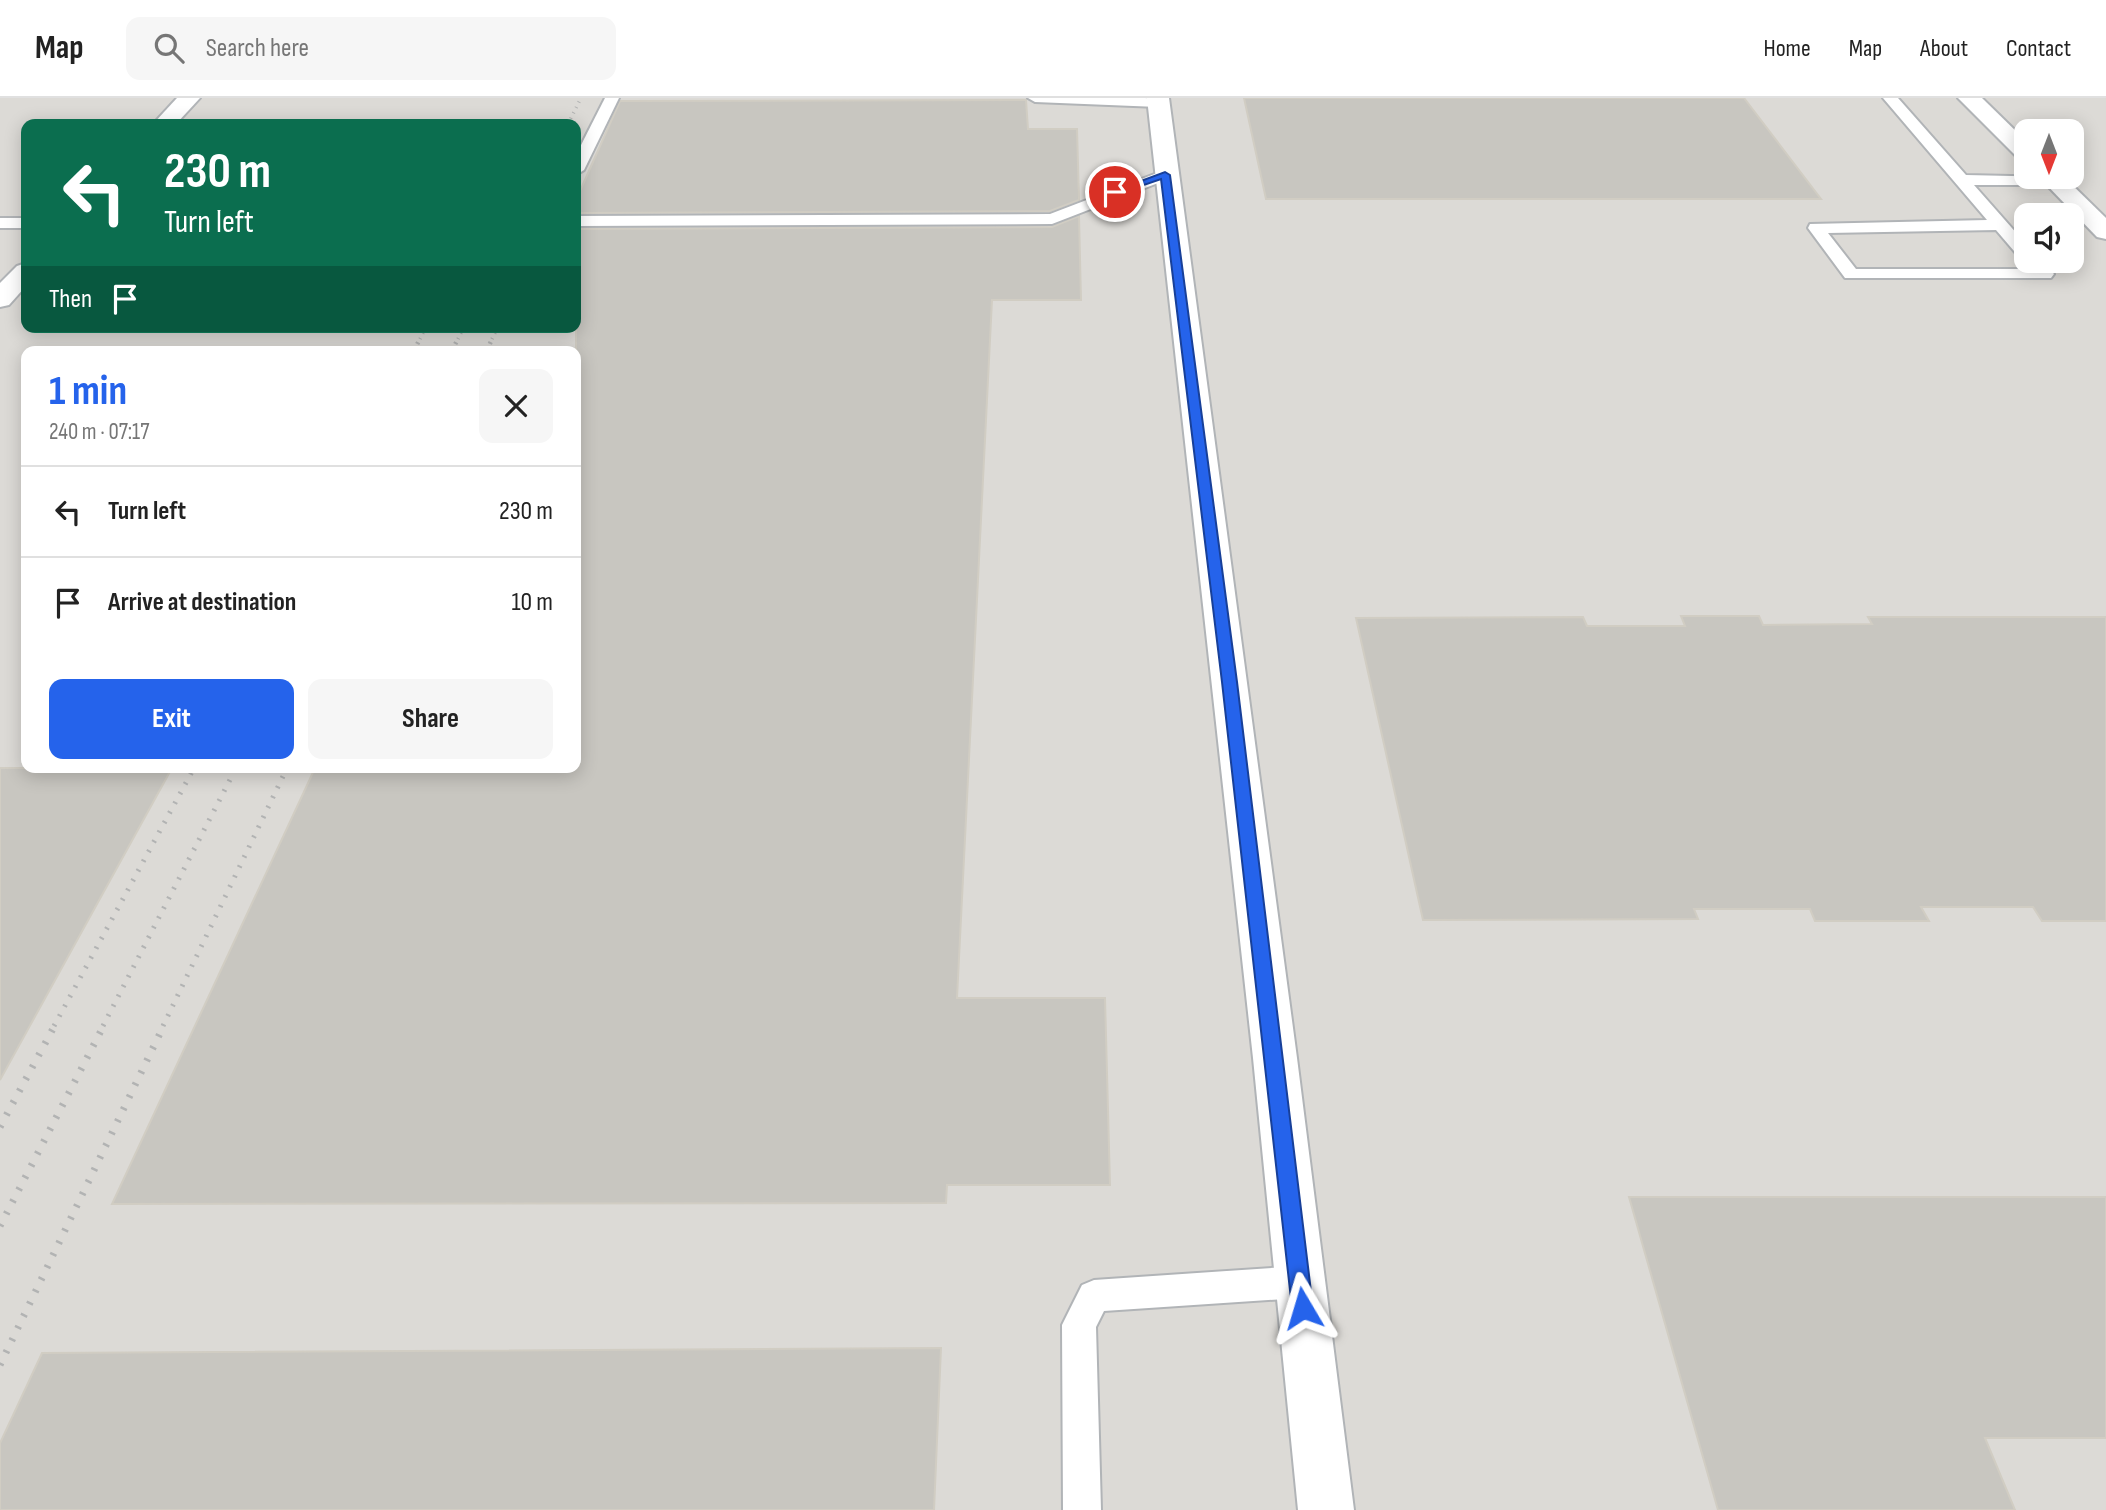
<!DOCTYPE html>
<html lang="en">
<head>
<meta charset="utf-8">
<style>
	:root { --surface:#fff; --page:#f6f6f6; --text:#222; --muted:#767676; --line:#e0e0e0; --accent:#2563eb }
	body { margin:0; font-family:"Sofia Sans Condensed",sans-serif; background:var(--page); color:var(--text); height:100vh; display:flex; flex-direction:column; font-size:26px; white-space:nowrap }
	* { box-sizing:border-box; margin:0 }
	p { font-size:23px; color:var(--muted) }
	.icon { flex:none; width:38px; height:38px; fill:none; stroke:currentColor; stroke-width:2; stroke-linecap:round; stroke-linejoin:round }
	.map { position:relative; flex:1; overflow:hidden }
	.drawer { position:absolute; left:21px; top:248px; width:560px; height:427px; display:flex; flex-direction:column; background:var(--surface); border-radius:14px; box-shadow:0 4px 18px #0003 }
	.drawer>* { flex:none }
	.guide { position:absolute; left:21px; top:21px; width:560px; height:214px; border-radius:14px; box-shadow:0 4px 18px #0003; background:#0b6e4f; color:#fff; overflow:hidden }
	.needle { width:46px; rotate:180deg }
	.controls { position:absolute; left:2014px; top:21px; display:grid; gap:14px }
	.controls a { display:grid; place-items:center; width:70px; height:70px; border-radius:14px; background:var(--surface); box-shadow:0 4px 18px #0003; font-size:35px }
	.pin { position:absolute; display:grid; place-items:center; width:60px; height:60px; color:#fff; margin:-30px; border:4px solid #fff; border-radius:50%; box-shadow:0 2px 7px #0007 }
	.me { position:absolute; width:77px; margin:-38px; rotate:353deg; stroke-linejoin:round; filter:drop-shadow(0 0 5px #0008) }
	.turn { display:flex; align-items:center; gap:24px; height:147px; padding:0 28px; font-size:32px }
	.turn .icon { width:91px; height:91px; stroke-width:2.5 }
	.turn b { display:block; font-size:49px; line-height:60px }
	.then { display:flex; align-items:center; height:66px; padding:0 28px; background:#0003; gap:14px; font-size:26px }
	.round { display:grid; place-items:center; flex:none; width:74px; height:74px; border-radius:14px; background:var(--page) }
	.head { display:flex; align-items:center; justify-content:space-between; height:119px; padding:0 28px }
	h1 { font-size:42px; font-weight:700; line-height:52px; color:var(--accent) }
	.button { display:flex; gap:14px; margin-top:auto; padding:14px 28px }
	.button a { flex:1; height:80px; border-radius:14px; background:var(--accent); color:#fff; font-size:28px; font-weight:700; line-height:80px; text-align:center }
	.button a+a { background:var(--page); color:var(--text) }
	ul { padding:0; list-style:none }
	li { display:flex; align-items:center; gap:21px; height:91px; padding:0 28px; border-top:2px solid var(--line) }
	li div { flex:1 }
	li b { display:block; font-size:26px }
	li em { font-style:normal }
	header { display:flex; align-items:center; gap:42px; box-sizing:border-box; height:98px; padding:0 35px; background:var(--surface); border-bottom:2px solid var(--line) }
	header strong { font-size:33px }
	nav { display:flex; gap:38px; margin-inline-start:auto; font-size:24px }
	.search { width:490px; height:63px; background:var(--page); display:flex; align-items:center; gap:18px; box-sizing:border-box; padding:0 24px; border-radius:14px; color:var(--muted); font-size:26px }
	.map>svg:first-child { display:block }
</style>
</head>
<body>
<header>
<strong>Map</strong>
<div class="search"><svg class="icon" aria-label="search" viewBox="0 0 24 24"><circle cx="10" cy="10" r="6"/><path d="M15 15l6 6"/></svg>Search here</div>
<nav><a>Home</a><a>Map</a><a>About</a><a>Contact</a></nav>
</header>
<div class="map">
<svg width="2106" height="1412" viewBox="0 0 2106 1412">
	<rect width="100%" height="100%" fill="#edebe4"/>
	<path fill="#dcdad6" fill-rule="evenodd" d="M 0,0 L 2106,0 L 2106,1412 L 0,1412 ZM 26,26 L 576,26 L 576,229 L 26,229 ZM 2026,33 L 2072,33 L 2072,79 L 2026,79 ZM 2026,117 L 2072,117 L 2072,163 L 2026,163 ZM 26,254 L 576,254 L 576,670 L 26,670 Z"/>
	<g fill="#c8c6c0" stroke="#d1cdc3" stroke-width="2">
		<polygon points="1244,0 1744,0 1821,101 1266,101"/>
		<polygon points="1026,2 1028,31 1077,31 1079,102 1050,113 576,115 576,102 620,3"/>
		<polygon points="1079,118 1081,202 992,202 957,900 1105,900 1110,1087 947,1087 946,1105 112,1106 315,670 576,670 576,131 1052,129"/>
		<polygon points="1681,518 1759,518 1763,527 1872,526 1868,519 2106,519 2106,823 2042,823 2033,809 1921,809 1929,823 1815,823 1810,811 1694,811 1698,821 1423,822 1356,520 1583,519 1587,528 1685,528"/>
		<polygon points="0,670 172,670 0,982"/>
		<polygon points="1629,1099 2106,1099 2106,1340 1985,1340 2015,1412 1718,1412"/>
		<polygon points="941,1250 934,1412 0,1412 0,1345 42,1255"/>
	</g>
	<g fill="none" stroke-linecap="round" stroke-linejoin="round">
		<defs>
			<g id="service">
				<polygon points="605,0 619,0 584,72 576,77 576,57"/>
				<polygon points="1028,0 1145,0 1158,1 1165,5 1158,9 1035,4"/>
				<path d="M 1883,0 L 1898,0 L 1966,77 L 2059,79 L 2061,82 L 2059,85 L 2053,87 L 1974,87 L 2026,146 L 2026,163 L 2042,163 L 2054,176 L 2051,180 L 1845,180 L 1808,130 L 1810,126 L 1987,122 ZM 1996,132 L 2020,160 L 2026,161 L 2030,171 L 1856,171 L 1828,135 Z"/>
				<polygon points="1165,72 1173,77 1171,80 1052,126 576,128 576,118 1050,116"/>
				<rect x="0" y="120" width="26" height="10"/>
				<polygon points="1300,1168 1312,1173 1317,1184 1312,1195 1300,1200 1104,1213 1096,1229 1101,1412 1063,1412 1062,1227 1082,1187 1094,1182"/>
			</g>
			<g id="minor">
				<polygon points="177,0 200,0 176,26 153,26"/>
				<polygon points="1147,0 1169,0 1297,960 1354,1412 1298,1412 1253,960"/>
				<polygon points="1958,0 1982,0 2026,43 2026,62 2018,60"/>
				<polygon points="2039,79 2064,79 2106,120 2106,141 2097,139"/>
				<polygon points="26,165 26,188 9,207 0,209 0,185 17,168"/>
			</g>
		</defs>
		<use href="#service" stroke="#b1b4b7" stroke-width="4"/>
		<use href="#minor" stroke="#b1b4b7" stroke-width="4"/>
		<use href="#service" fill="#fff" fill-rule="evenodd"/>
		<use href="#minor" fill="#fff" fill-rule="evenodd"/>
		<g stroke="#b2b3b3" stroke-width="3.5" stroke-dasharray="1 5" stroke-linecap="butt">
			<polyline points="568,26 581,0"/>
			<polyline points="420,241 426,229"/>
			<polyline points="458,241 464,229"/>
			<polyline points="492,241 498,229"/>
		</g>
		<g stroke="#b2b3b3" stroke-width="4.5" stroke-dasharray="2 7" stroke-linecap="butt">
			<polyline points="413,254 421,239"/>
			<polyline points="451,254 459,239"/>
			<polyline points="486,254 493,239"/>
		</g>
		<g stroke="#b2b3b3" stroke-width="5" stroke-dasharray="2 9" stroke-linecap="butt">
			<polyline points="54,928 194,670"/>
			<polyline points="103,928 236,670"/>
			<polyline points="163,928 287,670"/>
		</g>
		<g stroke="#b2b3b3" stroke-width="7" stroke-dasharray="2.5 11" stroke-linecap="butt">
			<polyline points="0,1029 55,927"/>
			<polyline points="0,1128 104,927"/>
			<polyline points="0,1267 164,927"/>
		</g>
	</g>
	<polygon fill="#2563eb" stroke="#184099" stroke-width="2" points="1165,74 1170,77 1237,584 1313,1210 1310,1217 1303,1219 1295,1217 1292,1210 1222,584 1161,81 1115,97 1111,94"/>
</svg>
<div class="controls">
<a><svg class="needle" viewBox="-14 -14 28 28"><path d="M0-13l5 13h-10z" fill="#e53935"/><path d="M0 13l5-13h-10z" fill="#767676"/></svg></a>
<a><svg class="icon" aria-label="sound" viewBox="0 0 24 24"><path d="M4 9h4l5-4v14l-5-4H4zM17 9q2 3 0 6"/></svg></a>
</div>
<div class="pin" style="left:1115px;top:94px;background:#d93025"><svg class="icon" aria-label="arrive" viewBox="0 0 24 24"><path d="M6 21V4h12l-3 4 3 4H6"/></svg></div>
<svg class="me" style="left:1303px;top:1210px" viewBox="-20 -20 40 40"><path d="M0-17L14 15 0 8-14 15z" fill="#2563eb" stroke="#fff" stroke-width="4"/></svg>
<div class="guide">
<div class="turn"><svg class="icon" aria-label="left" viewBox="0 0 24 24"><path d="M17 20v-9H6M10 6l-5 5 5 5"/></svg><div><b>230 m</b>Turn left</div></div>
<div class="then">Then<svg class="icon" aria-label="arrive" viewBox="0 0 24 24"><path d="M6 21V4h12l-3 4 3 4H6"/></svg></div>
</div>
<section class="drawer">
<div class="head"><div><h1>1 min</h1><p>240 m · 07:17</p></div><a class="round"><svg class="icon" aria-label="close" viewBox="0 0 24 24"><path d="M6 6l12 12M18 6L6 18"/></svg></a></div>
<ul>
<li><svg class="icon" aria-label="left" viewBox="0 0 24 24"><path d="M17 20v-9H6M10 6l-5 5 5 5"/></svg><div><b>Turn left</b></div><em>230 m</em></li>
<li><svg class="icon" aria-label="arrive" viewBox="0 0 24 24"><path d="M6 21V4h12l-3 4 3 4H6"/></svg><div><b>Arrive at destination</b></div><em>10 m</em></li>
</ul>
<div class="button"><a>Exit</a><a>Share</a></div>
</section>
</div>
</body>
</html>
